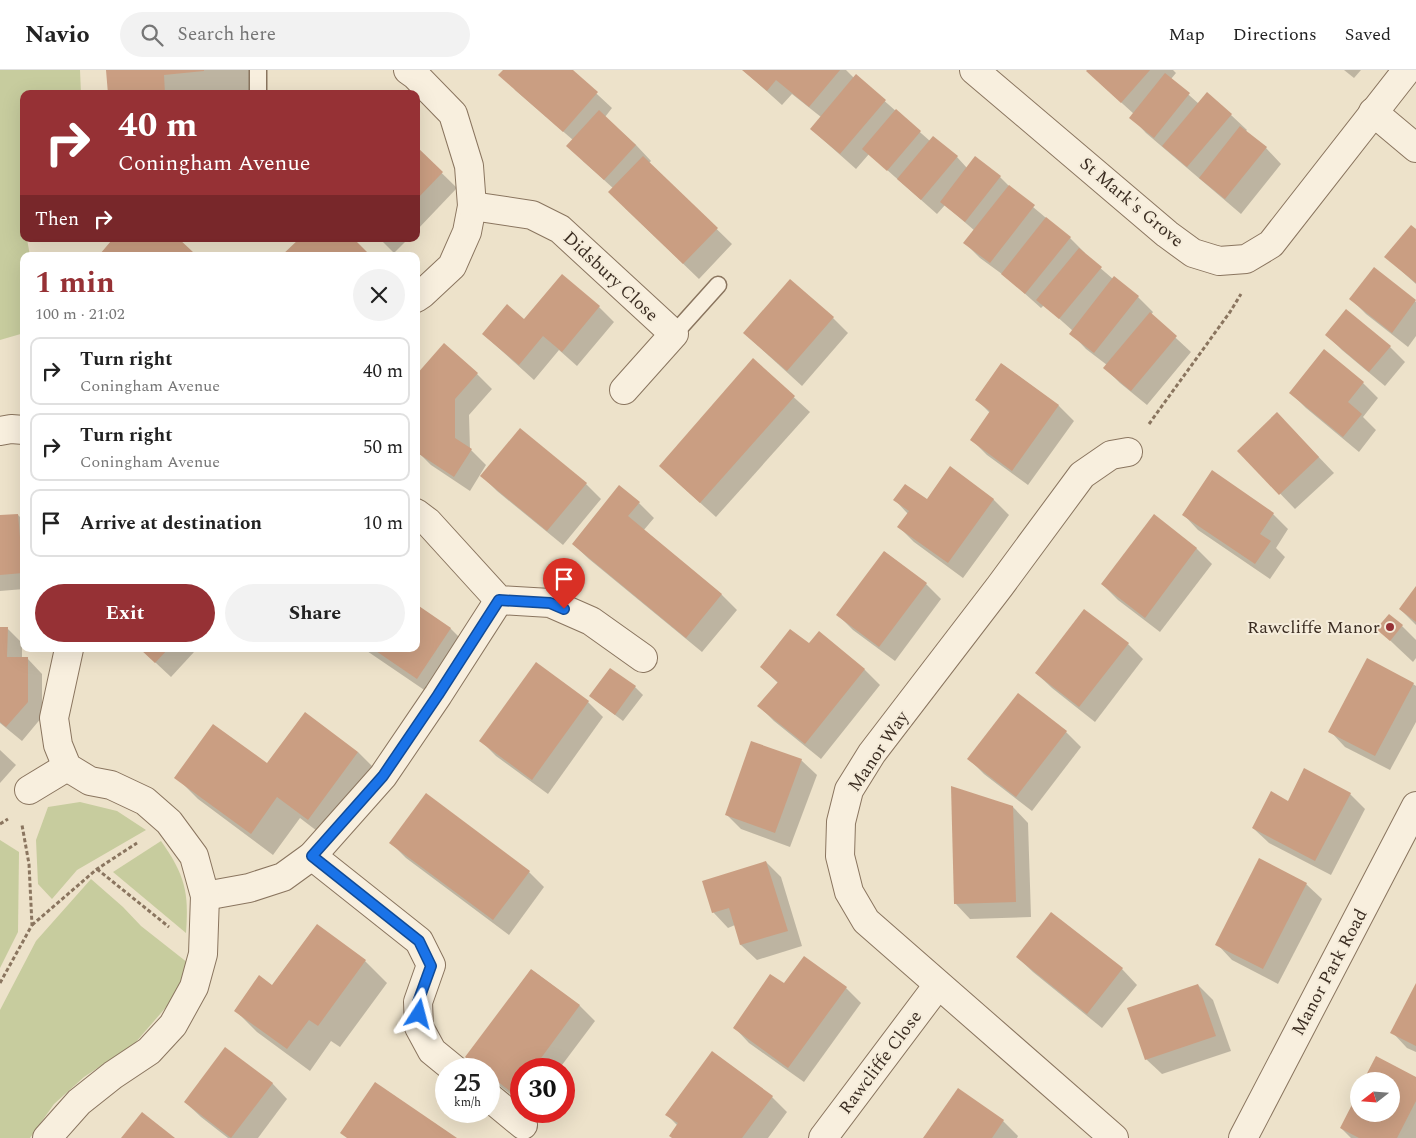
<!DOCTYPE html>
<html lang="en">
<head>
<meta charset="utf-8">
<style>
	:root { --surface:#fff; --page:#f2f2f2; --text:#222; --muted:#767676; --line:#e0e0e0; --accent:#963135 }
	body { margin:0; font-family:Spectral,serif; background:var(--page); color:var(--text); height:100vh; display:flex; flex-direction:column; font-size:19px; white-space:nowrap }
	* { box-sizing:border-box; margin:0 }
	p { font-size:16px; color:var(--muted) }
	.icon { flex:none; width:28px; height:28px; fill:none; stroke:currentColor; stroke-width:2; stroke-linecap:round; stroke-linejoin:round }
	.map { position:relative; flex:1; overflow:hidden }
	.sheet { position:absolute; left:20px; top:182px; width:400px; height:400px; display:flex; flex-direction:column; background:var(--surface); border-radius:10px; box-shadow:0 5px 20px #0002 }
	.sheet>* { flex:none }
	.guide { position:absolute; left:20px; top:20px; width:400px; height:152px; border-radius:10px; box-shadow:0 5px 20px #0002; background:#963135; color:#fff; overflow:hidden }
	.needle { width:32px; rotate:253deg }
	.buttons { position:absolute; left:1350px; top:1002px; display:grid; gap:10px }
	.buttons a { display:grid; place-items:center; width:50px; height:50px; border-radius:50%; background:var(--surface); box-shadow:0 5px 20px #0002; font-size:25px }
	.speed { position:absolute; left:435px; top:988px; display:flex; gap:10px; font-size:25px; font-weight:700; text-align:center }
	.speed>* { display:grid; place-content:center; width:65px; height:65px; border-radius:50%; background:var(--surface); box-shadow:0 5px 20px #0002; line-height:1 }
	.speed small { font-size:12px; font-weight:400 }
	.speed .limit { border:8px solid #d22; background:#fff; color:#111 }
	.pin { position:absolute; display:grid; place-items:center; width:42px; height:42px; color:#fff; margin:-51px -21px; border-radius:50% 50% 50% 0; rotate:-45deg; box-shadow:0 0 5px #0007 }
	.pin .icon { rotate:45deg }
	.me { position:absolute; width:55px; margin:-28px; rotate:9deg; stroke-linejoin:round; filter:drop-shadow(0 0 4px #0008) }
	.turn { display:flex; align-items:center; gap:18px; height:105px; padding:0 15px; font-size:22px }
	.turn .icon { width:65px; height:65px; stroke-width:2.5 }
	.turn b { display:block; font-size:35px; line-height:42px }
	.then { display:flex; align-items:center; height:48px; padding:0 15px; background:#0003; gap:10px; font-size:19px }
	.round { display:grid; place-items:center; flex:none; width:52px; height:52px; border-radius:26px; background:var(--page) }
	.overview { display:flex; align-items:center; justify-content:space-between; height:85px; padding:0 15px }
	h1 { font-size:30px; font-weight:700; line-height:38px; color:var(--accent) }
	.button { display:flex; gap:10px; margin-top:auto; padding:10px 15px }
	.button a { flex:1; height:58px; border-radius:30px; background:var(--accent); color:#fff; font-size:20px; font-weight:700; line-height:58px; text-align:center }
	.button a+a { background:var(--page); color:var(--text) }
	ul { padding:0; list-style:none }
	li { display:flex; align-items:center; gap:15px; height:68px; margin:0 10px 8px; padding:0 5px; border:2px solid var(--line); border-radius:10px }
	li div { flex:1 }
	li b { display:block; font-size:19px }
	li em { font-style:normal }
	header { display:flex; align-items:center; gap:30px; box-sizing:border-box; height:70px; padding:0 25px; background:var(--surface); border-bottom:1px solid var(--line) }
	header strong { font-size:24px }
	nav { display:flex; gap:28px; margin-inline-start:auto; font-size:18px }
	.search { width:350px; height:45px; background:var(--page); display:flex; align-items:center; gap:12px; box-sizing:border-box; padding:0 18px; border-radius:28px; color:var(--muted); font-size:19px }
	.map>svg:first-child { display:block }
</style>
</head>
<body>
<header>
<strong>Navio</strong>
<div class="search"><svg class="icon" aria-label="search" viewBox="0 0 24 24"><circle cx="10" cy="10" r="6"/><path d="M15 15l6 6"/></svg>Search here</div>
<nav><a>Map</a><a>Directions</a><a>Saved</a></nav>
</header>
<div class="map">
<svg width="1416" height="1068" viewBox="0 0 1416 1068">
	<rect width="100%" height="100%" fill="#ede2ca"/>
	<g fill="#c7cc9e">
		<polygon points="0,0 80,0 81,24 24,24 24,169 27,169 30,186 24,186 24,263 0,270"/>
		<polygon points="80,732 117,741 146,760 77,800 52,829 38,814 36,770 48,737"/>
		<polygon points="0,770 19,782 18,862 0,898"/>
		<path d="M 161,771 C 185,805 189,822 186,863 L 113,802 Z"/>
		<polygon points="91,809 123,837 141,856 188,893 174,928 135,973 84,1007 54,1034 30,1068 0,1068 0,940 36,871"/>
	</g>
	<g fill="#0003">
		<polygon points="107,0 259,0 260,20 216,24 109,24"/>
		<polygon points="505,0 571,0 612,38 605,47 636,75 651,91 649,93 732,174 699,209 625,138 614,119 583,91 573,70 515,20"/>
		<polygon points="743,0 846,0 854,8 856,6 930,71 957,87 967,98 1000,107 1014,121 1070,168 1085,183 1084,184 1113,209 1114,208 1138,227 1153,242 1151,245 1191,282 1147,335 1120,313 1105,298 1107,295 1086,279 1071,263 1073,261 1044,235 1041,238 1006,207 980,188 965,173 975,161 945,135 937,144 869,84 856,99 811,59 821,47 792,24 782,35"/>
		<polygon points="1089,0 1173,0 1176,3 1171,9 1199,34 1207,24 1231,45 1247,60 1245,62 1266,78 1281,94 1241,144 1146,63 1131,47 1134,44 1103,16"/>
		<polygon points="1344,0 1361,0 1354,8"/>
		<polygon points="416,78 457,118 416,161"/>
		<polygon points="1416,161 1416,214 1386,187"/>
		<polygon points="108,169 177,169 196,186 104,186 101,184 112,172"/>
		<polygon points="301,169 353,169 370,186 283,186"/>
		<polygon points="380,169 408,169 394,183"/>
		<polygon points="1374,199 1416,232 1416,266 1408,277 1366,244 1351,229"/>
		<polygon points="599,237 614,252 577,296 559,280 534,310 483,264 525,251"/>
		<polygon points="833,248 848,263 802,316 744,263"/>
		<polygon points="1327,265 1390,277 1405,292 1385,316 1342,280"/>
		<polygon points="753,290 810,342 716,447 676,411"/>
		<polygon points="1002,294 1059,336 1074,351 1028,415 987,385 972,370 990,343 976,329"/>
		<polygon points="477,304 492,319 469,345 470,379 486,395 470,421 431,395 416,380 416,306"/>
		<polygon points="1363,313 1378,328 1363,347 1376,360 1359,382 1306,338 1291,323"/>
		<polygon points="1292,359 1334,403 1295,439 1239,381"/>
		<polygon points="482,406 586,414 601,429 563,475 497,421"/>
		<polygon points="993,429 1009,445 963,508 914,472 899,457 908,444 895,430"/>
		<polygon points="639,433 654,448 643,461 722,525 737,540 702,582 589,489 573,474"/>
		<polygon points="1183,444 1273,444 1288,459 1276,478 1285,487 1270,509 1198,460"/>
		<polygon points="18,445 24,451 24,519 0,521 0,447"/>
		<polygon points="1154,446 1197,479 1212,494 1160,562 1118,530 1102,514"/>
		<polygon points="885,482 926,514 941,529 895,591 853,560 838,545"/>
		<polygon points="1416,518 1416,555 1400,539"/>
		<polygon points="416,535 451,559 473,581 439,630 364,579 416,579"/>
		<polygon points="1402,556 1416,570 1416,588 1413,592 1378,559"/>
		<polygon points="0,558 7,558 22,573 22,588 27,588 42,604 42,647 22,671 0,653"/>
		<polygon points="819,563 865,600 880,615 821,689 774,651 759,636 778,613 761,597 809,575"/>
		<polygon points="1128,574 1143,589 1095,652 1052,618 1036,603"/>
		<polygon points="141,579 191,579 194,582 171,607"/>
		<polygon points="610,599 635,617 643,625 623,651 590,626"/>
		<polygon points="1413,614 1416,616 1416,652 1390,700 1345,677 1330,661"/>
		<polygon points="588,632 603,647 548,724 496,686 481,671"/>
		<polygon points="1066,662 1081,677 1032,741 984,704 969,689"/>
		<polygon points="0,680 16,695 0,713"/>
		<polygon points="358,682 380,704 330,771 300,748 273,785 198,729 176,707"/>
		<polygon points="801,690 817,705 790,777 741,759 726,744"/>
		<polygon points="1350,724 1365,739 1331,805 1269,773 1253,758"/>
		<polygon points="1013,737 1028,753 1031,847 970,849 955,833"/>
		<polygon points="391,773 529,802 544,817 509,865 406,788"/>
		<polygon points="766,792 781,807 802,876 757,890 741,875 735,855 728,858 713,842"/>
		<polygon points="1306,814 1322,829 1278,914 1232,890 1217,874"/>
		<polygon points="1052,844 1122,899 1137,915 1102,958 1033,902 1017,887"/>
		<polygon points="317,855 365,891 387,913 340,977 331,971 310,1001 257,962 235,940 272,916"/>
		<polygon points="532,900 580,936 595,951 559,999 521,999 521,1032 489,1008 489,999 478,999 466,987"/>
		<polygon points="784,915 846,918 861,933 804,1012 749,973 734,957"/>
		<polygon points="1198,915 1213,930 1231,981 1162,1004 1146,989"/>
		<polygon points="1416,915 1416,982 1407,978 1392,962"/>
		<polygon points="1376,988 1416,1008 1416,1068 1351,1068 1341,1058 1359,1044 1391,1044 1391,1011 1365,1011"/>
		<polygon points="272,1013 287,1029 258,1068 228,1068 201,1047 185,1032"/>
		<polygon points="772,1027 787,1042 768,1068 673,1068 678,1056 667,1045"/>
		<polygon points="1003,1051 1018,1066 1017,1068 925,1068"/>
	</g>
	<g fill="#ca9e82">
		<polygon points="106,0 204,0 204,1 164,5 165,24 108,24"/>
		<polygon points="503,0 573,0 598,22 563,62 498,5"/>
		<polygon points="742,0 840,0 809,37 776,10 767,21"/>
		<polygon points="1087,0 1150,0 1121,33 1086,1"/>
		<polygon points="1165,3 1190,23 1154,68 1129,48"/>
		<polygon points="856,4 886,30 840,84 810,59"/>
		<polygon points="1207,22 1232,44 1187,97 1162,76"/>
		<polygon points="896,39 921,61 887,101 862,79"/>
		<polygon points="599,40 636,75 604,110 566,76"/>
		<polygon points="1240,56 1267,77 1225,129 1199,108"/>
		<polygon points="933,66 958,86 921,130 897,109"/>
		<polygon points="416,76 443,102 416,130"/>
		<polygon points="643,86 718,158 683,194 608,122"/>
		<polygon points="975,86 1001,106 965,152 940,132"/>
		<polygon points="1009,115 1035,135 990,193 963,173"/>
		<polygon points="1046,147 1071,167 1025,224 1001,204"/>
		<polygon points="1411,155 1416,159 1416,213 1384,187"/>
		<polygon points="109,169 179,169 193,182 189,186 102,186 100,184 111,171"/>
		<polygon points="299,169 354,169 370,185 281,186"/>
		<polygon points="1079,178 1102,197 1059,249 1036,230"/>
		<polygon points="1374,197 1416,230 1392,263 1349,229"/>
		<polygon points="562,204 600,236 562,282 543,266 519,295 482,264 507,234 524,249"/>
		<polygon points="1114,206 1139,226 1094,283 1069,264"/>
		<polygon points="790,209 834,247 787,301 743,263"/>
		<polygon points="1346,239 1391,276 1369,302 1325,265"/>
		<polygon points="1150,242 1177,266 1131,321 1103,298"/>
		<polygon points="444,273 478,303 455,329 455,368 472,379 454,407 416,382 416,305"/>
		<polygon points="1324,279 1364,312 1348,332 1362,344 1343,367 1289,323"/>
		<polygon points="753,288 795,326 700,433 659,396"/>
		<polygon points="1001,293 1059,335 1012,401 970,370 990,341 975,330"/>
		<polygon points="1277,342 1319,387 1279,425 1237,381"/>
		<polygon points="520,358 587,413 547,461 480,406"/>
		<polygon points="950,396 994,429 948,493 897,457 909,441 893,430 905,414 927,429"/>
		<polygon points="1212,400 1274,443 1260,464 1271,471 1255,494 1182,445"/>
		<polygon points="619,415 640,432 628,446 722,524 686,568 572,474"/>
		<polygon points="18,444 23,503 0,505 0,445"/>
		<polygon points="1154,444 1197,478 1145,548 1101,514"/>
		<polygon points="884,481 927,513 879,577 836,545"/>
		<polygon points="1416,516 1416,552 1399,539"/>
		<polygon points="416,534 451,558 417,609 373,579 416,579"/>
		<polygon points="1084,539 1129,573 1079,637 1035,603"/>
		<polygon points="1389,544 1403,555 1390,571 1376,559"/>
		<polygon points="0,557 8,557 7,587 28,587 28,632 6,657 0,652"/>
		<polygon points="790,559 809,573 819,561 865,599 805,674 757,636 778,612 760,597"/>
		<polygon points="140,579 168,579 155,593"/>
		<polygon points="1367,588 1414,613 1375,686 1328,662"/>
		<polygon points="536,592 589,631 532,710 479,671"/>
		<polygon points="610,598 636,616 615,645 589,626"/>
		<polygon points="1018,623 1067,661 1016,727 967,689"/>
		<polygon points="305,642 358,682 308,750 277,727 251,764 174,708 213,654 267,693"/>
		<polygon points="751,671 802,689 775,763 725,745"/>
		<polygon points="1304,698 1351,723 1315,791 1252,758 1271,721 1288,731"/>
		<polygon points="951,716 1013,736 1016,832 954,834"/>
		<polygon points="426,723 530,801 493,850 389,773"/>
		<polygon points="1259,788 1307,813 1263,899 1215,875"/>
		<polygon points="766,791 788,861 740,875 729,838 712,843 702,811"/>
		<polygon points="1051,842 1123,898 1087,944 1016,887"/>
		<polygon points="317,854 366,890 318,956 309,950 287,979 234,941 259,905 272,915"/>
		<polygon points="804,886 847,917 788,998 733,958 770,904 784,913"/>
		<polygon points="531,899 580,935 533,999 521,999 521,1014 514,1024 489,1005 489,999 480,999 465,987"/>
		<polygon points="1416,913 1416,976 1390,963"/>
		<polygon points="1198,914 1216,966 1145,990 1127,938"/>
		<polygon points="225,977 273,1013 231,1068 184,1032"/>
		<polygon points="712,981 773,1026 742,1068 672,1068 669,1066 678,1053 665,1045"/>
		<polygon points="1376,986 1416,1007 1416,1031 1397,1068 1359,1068 1340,1058 1359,1021 1359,1044 1391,1044 1391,1011 1363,1011"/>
		<polygon points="375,1012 457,1068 347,1068 340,1063"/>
		<polygon points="958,1018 1004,1050 992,1068 923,1068"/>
		<polygon points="142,1042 175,1068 121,1068"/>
	</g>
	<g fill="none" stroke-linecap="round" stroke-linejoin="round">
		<defs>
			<g id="lane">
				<polyline points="258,0 258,24"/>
				<polyline points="674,264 718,215"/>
			</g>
			<g id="street">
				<polyline points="408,0 415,5 453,44 469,96 472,136 467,162 452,196 422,224 416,228"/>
				<polyline points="974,0 1167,164 1193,183 1219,191 1246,189 1271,174 1407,0"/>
				<polyline points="1373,42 1416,78"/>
				<polyline points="472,136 532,145 560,159 674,264 624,320"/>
				<polyline points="0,361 11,359 24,360"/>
				<polyline points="416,443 428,452 499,530 550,533 591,551 643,588"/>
				<polyline points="29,720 67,697"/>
				<polyline points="312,786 419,871 431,895 418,932 419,957 432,981 454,999"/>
				<polyline points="205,826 249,818 283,807 312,786 383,706 438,625 499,530"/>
				<polyline points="489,1027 523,1055"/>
				<polyline points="47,1068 79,1032 113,1005 149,981 173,955 194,917 203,884 205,826 194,786 169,752 145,731 111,715 90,711 67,697 58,675 54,648 69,579"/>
				<polyline points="823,1068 938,915"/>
				<polyline points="1114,1068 866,851 849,822 840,786 841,752 849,720 872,683 1000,516 1082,405 1111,385 1128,382"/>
				<polyline points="1243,1068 1416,736"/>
			</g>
		</defs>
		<use href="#lane" stroke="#8a755f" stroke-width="19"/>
		<use href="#street" stroke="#8a755f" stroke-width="30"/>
		<g stroke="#8a755f" stroke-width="3" stroke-dasharray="4 2.5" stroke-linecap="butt">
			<polyline points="1149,354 1230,242 1241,224"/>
			<polyline points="0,754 8,749"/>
			<polyline points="97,799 169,857"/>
			<polyline points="32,855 97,799 137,773"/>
			<polyline points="0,913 32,855 29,794 22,755"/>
		</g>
		<use href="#lane" stroke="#f8efde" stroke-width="16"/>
		<use href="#street" stroke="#f8efde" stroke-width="28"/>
	</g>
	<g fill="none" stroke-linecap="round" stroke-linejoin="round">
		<defs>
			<polyline id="route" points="419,944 418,932 431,896 419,871 312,786 383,706 438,625 499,530 550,533 564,539"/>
		</defs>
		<use href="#route" stroke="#114b97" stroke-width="12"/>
		<use href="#route" stroke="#1a73e8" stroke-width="9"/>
	</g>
	<circle fill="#963135" stroke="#f5ecda" stroke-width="2" cx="1390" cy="557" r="5"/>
	<g text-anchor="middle" stroke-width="4" stroke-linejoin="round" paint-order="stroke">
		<g font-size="18" fill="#3b2d22" stroke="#f5ecda">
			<text transform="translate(1132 132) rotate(40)" y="6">St Mark's Grove</text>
			<text transform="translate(611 206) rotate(43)" y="6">Didsbury Close</text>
			<text transform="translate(878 681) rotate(-56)" y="6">Manor Way</text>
			<text transform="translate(1329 902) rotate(-62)" y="6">Manor Park Road</text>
			<text transform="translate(880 992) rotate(-53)" y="6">Rawcliffe Close</text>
		</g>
		<g font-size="18" fill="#3b2d22" stroke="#f5ecda" text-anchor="end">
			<text x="1380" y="563">Rawcliffe Manor</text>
		</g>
	</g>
</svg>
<div class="buttons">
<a><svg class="needle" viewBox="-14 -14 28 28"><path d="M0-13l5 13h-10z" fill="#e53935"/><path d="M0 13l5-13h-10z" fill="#767676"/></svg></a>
</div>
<div class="speed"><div>25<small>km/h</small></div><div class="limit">30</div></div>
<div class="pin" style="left:564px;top:539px;background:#d93025"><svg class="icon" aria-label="arrive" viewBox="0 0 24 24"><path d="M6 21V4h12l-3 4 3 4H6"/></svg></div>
<svg class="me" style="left:419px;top:944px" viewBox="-20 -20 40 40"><path d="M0-17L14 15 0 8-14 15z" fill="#1a73e8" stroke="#fff" stroke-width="4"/></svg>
<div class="guide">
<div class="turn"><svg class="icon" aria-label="right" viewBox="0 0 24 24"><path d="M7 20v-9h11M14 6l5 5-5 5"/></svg><div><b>40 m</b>Coningham Avenue</div></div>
<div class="then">Then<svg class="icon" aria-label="right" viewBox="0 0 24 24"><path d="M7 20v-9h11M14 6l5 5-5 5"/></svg></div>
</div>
<section class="sheet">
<div class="overview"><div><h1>1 min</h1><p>100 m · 21:02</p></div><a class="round"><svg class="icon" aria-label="close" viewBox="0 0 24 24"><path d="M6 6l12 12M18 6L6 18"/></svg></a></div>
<ul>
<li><svg class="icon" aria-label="right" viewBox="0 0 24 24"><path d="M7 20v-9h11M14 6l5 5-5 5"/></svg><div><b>Turn right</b><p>Coningham Avenue</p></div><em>40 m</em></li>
<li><svg class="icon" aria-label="right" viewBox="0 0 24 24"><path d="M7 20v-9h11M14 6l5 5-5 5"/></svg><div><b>Turn right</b><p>Coningham Avenue</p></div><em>50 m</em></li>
<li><svg class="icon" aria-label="arrive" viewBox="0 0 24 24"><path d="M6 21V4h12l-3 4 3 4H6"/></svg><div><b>Arrive at destination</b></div><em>10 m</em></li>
</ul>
<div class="button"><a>Exit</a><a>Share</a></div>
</section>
</div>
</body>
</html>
